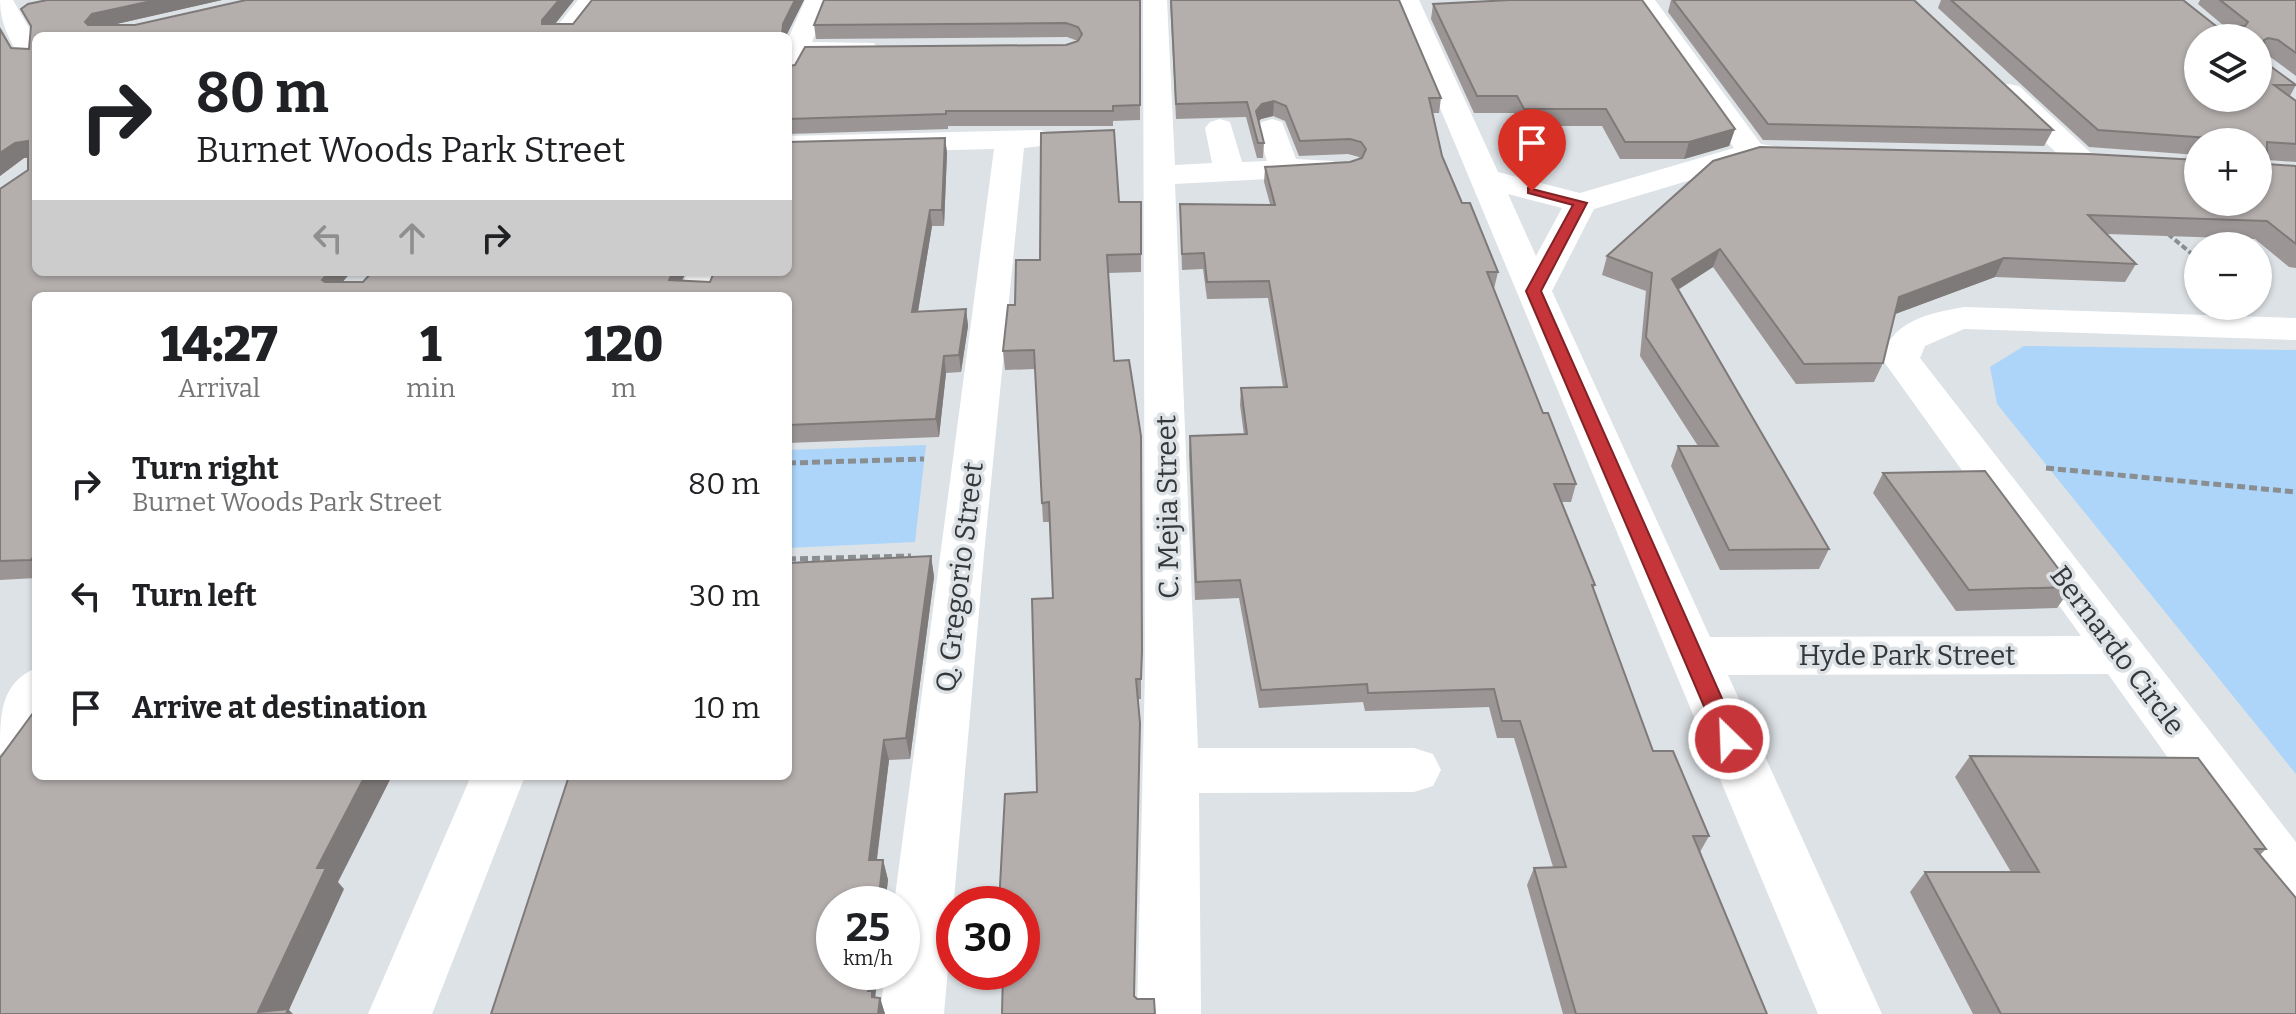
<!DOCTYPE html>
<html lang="en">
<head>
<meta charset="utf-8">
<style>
	:root { --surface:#fff; --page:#f6f6f6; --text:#202124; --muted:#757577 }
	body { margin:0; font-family:Bitter,serif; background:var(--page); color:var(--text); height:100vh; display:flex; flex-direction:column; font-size:30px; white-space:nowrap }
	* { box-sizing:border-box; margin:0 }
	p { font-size:26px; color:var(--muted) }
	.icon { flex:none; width:44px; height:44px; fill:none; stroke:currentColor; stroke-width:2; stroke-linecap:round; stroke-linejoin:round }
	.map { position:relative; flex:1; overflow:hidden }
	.sheet { position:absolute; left:32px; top:292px; width:760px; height:488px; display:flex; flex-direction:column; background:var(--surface); border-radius:12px; box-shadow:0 2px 6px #0004 }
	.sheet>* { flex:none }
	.banner { position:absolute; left:32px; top:32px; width:760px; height:244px; border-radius:12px; box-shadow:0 2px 6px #0004; background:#fff; color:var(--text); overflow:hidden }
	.fabs { position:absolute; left:2184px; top:24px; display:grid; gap:16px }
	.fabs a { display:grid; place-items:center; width:88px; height:88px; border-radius:50%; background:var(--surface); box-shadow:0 2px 6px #0004; font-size:40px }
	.speed { position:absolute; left:816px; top:886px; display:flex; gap:16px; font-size:40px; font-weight:700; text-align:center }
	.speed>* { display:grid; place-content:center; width:104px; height:104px; border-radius:50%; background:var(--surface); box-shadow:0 2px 6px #0004; line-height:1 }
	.speed small { font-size:20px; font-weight:400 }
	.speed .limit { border:12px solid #d22; background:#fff; color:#111 }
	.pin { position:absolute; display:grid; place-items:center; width:68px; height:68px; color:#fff; margin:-82px -34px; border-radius:50% 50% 50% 0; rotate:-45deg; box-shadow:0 0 8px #0007 }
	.pin .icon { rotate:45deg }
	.me { position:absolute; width:88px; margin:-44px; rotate:336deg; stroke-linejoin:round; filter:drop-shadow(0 0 6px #0008) }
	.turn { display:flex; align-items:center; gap:28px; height:168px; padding:0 32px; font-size:36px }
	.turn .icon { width:104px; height:104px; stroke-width:2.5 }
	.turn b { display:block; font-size:56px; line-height:68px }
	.lanes { display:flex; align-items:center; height:76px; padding:0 32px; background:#0003; justify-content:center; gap:40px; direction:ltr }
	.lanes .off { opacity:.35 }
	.eta { display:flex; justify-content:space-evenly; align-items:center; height:136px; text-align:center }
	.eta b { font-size:48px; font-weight:800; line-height:56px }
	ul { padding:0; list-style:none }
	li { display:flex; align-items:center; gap:24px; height:112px; padding:0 32px }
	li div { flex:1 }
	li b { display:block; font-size:30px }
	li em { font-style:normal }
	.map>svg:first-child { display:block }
</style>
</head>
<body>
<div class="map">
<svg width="2296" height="1014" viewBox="0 0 2296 1014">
	<rect width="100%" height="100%" fill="#dde2e6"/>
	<g fill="#acd5f9">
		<polygon points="2024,346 2296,350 2296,774 1997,404 1990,367"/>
		<polygon points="926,445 915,542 788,548 788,450"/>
	</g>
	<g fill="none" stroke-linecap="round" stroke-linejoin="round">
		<polyline stroke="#8a8e91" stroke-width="4" stroke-dasharray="6 3" stroke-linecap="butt" points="2168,234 2198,259"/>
		<g stroke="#8a8e91" stroke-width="5" stroke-dasharray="8 4" stroke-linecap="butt">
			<polyline points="788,463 924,459"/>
			<polyline points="2046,468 2296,492"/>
			<polyline points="788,559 911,556"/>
		</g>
		<g fill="#fff" fill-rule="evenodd">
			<path d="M 0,0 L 13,0 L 36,40 L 36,61 L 22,60 C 9,40 0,23 0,0 Z"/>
			<polygon points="578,0 603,0 575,36 549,36"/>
			<polygon points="805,0 829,0 812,42 874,43 878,49 874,55 806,58 797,76 788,78 788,39"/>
			<polygon points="1143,0 1167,0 1175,165 1212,163 1205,128 1210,122 1220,119 1230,122 1242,162 1267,161 1257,128 1262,122 1272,119 1282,122 1296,159 1333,161 1337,167 1333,173 1322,176 1175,184 1198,748 1414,748 1433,754 1441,770 1433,786 1414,792 1199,793 1201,1014 1137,1014 1145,671"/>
			<path d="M 1395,0 L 1419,0 L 1498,172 L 1580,193 L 1734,148 L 1631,0 L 1655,0 L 1761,144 L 1778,147 L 1782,153 L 1778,159 L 1754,161 L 1594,209 L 1552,291 L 1710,637 L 2081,636 L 1882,359 C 1890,321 1930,313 1964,307 L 2296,318 L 2296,340 L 1964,329 L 1925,346 L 1920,358 L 2296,842 L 2296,914 L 2275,907 L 2108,674 L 1728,675 L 1882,1014 L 1818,1014 ZM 1508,194 L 1562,208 L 1536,256 Z"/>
			<polygon points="2009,84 2019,86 2091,153 2095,159 2091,165 2080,168 2069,165 1999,98 1995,92 1999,86"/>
			<polygon points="1040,130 1050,133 1055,139 1050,145 1024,148 984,554 944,1014 880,1014 885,972 902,972 902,904 894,904 994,149 788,154 788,136"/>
			<polygon points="688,272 722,272 713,296 677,296"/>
			<path d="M 36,668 C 36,708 46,739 0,754 C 0,715 0,683 36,668 Z"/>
			<polygon points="471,776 525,776 432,1014 368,1014"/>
		</g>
	</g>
	<g fill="#9b9695">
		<polygon points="47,0 222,0 112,25 135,25 246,0 574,0 555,24 573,24 592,0 804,0 786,36 36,36 36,272 351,272 342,282 363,282 372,272 686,272 682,281 710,282 714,272 788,272 788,142 945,138 947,153 944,226 932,226 918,312 966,309 968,326 961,372 946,373 939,437 788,443 788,296 36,296 36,578 0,580 0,189 28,170 28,158 24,158 0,176 0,29 11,48 29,49 31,26 21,9 28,4"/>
		<polygon points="1140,0 1140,120 1113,121 1113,126 948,126 948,129 788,134 788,66 1066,45 1078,41 1067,37 816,39 814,25"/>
		<polygon points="1170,0 1399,0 1441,98 1439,113 1433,113 1442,156 1462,203 1498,272 1494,289 1543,413 1576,484 1571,502 1561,502 1595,585 1593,590 1653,751 1709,836 1700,852 1767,1014 1563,1014 1527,885 1534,868 1553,867 1514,738 1497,738 1489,707 1365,711 1363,702 1259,708 1239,598 1195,600 1189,454 1190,436 1244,435 1240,405 1241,388 1283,387 1268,298 1207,299 1203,269 1182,270 1180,204 1270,204 1264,182 1265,167 1350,162 1360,159 1359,157 1348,154 1299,156 1285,121 1273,116 1261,119 1258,122 1264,143 1263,158 1257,158 1246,117 1176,119"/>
		<polygon points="1671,0 1914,0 2053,130 2044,146 1763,140 1668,12"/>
		<polygon points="1941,0 2183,0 2216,26 2224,26 2198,4 2200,0 2296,0 2296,76 2269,56 2265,55 2266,63 2296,85 2290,96 2296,101 2296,162 2267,160 2267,164 2296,166 2296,268 2289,267 2255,239 2107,234 2136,264 2125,282 1995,277 1895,314 1883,363 1874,382 1796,384 1713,267 1678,290 1829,549 1819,569 1720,570 1671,466 1678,446 1698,446 1640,356 1646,291 1602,275 1607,256 2198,202 2258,142 2198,142 2198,155 2089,147 1938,8"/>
		<polygon points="1433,4 1735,129 1729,146 1684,159 1620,159 1602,126 1520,126 1514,113 1474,113 1431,19"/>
		<polygon points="1119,202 1141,202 1141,272 1108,273 1114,361 1141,436 1141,699 1138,699 1140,743 1002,1014 1037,792 1053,598 1050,522 1043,522 1035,369 1005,370 1003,351 1015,305 1040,260"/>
		<polygon points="1883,473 2072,587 2057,608 1956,611 1873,493"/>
		<polygon points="931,556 934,577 910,759 889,760 877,860 883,860 888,880 885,904 834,904 875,998 880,998 885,1014 491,1014"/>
		<polygon points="1970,756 2266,849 2260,855 2296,1014 1973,1014 1910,892 1925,872 2011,872 1955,777"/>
	</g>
	<g fill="#7e7a79">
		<polygon points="156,0 222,0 99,28 93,36 85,22 92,14"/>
		<polygon points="559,0 574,0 547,34 542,20"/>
		<polygon points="795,0 804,0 786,36 782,36 783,24"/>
		<polygon points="1274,101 1273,116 1261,119 1255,126 1256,111 1262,104"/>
		<polygon points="1735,129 1729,146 1684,159 1689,142"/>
		<polygon points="945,138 947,153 944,226 942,210"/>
		<polygon points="28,141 36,157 24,158 0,176 0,153 15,143"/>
		<polygon points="930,210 932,226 915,329 912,312"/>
		<polygon points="1720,249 1713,267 1666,297 1672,279"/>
		<polygon points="2004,258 1995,277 1890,316 1899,297"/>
		<polygon points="329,272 351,272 331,296 322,280"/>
		<polygon points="673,272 686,272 674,296 669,280"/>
		<polygon points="966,309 968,326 961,372 959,355"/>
		<polygon points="944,356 946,373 939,437 936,419"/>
		<polygon points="36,553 36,566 31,560"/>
		<polygon points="931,556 934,577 910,759 906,738"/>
		<polygon points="884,740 889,760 874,880 869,860"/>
		<polygon points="365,776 392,776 338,882 344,889 289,1010 293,1014 260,1014 258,1012 317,868"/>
		<polygon points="883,860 888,880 885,904 878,904"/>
		<polygon points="870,972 878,972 875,1000 868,991"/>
		<polygon points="880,998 885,1014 878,1014"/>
	</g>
	<g fill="#b4aead" stroke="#7e7a79" stroke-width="2" fill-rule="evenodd">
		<polygon points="47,0 156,0 92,14 85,22 88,25 135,25 246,0 559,0 542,20 542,24 573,24 592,0 795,0 783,24 782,36 36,36 36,272 329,272 322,280 325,282 363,282 372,272 673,272 669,280 710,282 714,272 788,272 788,142 945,138 942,210 930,210 912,312 966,309 959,355 944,356 936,419 788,425 788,296 36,296 36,553 31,560 0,561 0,189 28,170 28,141 15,143 0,153 0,29 11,48 29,49 31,26 21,9 28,4"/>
		<polygon points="824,0 1140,0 1140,105 1113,106 1113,111 946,111 946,114 788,119 788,66 795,65 805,47 1066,45 1078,41 1082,34 1078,27 1066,23 814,25"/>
		<polygon points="1171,0 1399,0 1441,98 1429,98 1442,156 1462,203 1470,203 1498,272 1487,272 1543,413 1548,413 1576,484 1554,484 1595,585 1592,585 1653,751 1673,751 1709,836 1693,836 1767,1014 1576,1014 1534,868 1566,867 1520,721 1502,721 1494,689 1368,693 1367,684 1261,690 1240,580 1196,582 1190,436 1247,434 1241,388 1287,387 1269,281 1207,282 1204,253 1182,254 1180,204 1275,205 1265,167 1350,162 1362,158 1366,149 1361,142 1350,139 1300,141 1286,106 1274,101 1262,104 1256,111 1264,143 1258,143 1247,102 1176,104"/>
		<polygon points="1510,0 1642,0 1735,129 1689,142 1625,142 1606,109 1524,109 1517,96 1477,96 1433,4"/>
		<polygon points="1673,0 1914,0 2053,130 1768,124"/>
		<path d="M 1951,0 L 2183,0 L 2216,26 L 2245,26 L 2248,22 L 2220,0 L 2296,0 L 2296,53 L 2278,40 L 2268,38 L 2264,40 L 2266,63 L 2296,85 L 2274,85 L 2296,101 L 2296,144 L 2267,142 L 2267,164 L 2296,166 L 2296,244 L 2267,221 L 2088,215 L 2136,264 L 2004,258 L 1899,297 L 1883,363 L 1804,364 L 1720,249 L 1672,279 L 1829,549 L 1729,550 L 1678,446 L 1718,446 L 1646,337 L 1652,273 L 1607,256 L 1713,161 L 1760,147 L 2089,154 L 2198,160 L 2198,202 L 2258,202 L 2258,142 L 2211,142 L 2209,138 L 2098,130 ZM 2198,38 L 2258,38 L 2258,98 L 2198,98 Z"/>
		<polygon points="1114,130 1119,202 1141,202 1141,254 1107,255 1114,361 1129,360 1141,436 1142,651 1141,679 1136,679 1140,723 1134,996 1137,999 1154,999 1155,1014 1002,1014 1003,972 1022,972 1022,904 999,904 1005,794 1037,792 1032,599 1053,598 1049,502 1042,503 1034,350 1003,351 1008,305 1015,305 1016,260 1040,260 1041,133"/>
		<polygon points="1985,471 2072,587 1969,590 1883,473"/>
		<polygon points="931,556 906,738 884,740 869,860 883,860 878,904 834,904 834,972 870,972 868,991 872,991 872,997 880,998 878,1014 491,1014 569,776 788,776 788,563"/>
		<polygon points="36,709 36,776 365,776 317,868 326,868 258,1012 288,1009 286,1014 0,1014 0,758"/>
		<polygon points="1970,756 2198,758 2266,849 2255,849 2296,898 2296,1014 2001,1014 1925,872 2039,872"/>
	</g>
	<polygon fill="#c5353a" stroke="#802226" stroke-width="2" points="1528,188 1587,203 1541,291 1740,739 1737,745 1729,747 1722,745 1718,739 1526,291 1573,205 1528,193"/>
	<g text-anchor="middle" stroke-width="7" stroke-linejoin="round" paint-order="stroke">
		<g font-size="28" fill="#353739" stroke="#dde2e6">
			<text transform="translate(1167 507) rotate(-91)" y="10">C. Mejia Street</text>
			<text transform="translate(959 577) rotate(-83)" y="10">Q. Gregorio Street</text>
			<text transform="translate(2118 650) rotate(53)" y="10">Bernardo Circle</text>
			<text x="1907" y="665">Hyde Park Street</text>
		</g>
	</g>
</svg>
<div class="fabs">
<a><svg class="icon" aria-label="layers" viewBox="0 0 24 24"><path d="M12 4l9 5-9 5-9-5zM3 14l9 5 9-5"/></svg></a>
<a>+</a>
<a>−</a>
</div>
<div class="speed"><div>25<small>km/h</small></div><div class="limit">30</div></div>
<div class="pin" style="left:1532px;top:191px;background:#d93025"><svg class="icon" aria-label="arrive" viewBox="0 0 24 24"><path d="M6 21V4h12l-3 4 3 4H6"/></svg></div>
<svg class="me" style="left:1729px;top:739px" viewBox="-20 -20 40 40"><circle r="17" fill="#c5353a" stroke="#fff" stroke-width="3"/><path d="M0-11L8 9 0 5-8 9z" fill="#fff"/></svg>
<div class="banner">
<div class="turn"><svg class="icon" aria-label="right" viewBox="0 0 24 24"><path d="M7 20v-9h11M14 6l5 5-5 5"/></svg><div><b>80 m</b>Burnet Woods Park Street</div></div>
<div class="lanes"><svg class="icon off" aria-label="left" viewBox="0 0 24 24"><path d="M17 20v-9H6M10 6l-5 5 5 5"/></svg><svg class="icon off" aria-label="ahead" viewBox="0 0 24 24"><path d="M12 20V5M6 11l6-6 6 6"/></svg><svg class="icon" aria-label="right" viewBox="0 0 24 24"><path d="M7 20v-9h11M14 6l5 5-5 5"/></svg></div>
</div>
<section class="sheet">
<div class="eta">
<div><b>14:27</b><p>Arrival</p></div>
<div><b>1</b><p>min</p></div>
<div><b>120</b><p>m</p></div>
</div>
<ul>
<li><svg class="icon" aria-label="right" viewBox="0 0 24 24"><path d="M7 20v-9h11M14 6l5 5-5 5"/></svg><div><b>Turn right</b><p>Burnet Woods Park Street</p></div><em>80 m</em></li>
<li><svg class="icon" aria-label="left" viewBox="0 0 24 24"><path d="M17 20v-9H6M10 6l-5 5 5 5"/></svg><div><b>Turn left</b></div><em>30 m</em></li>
<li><svg class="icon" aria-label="arrive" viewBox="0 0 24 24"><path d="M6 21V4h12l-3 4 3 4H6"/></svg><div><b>Arrive at destination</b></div><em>10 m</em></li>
</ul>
</section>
</div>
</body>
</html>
